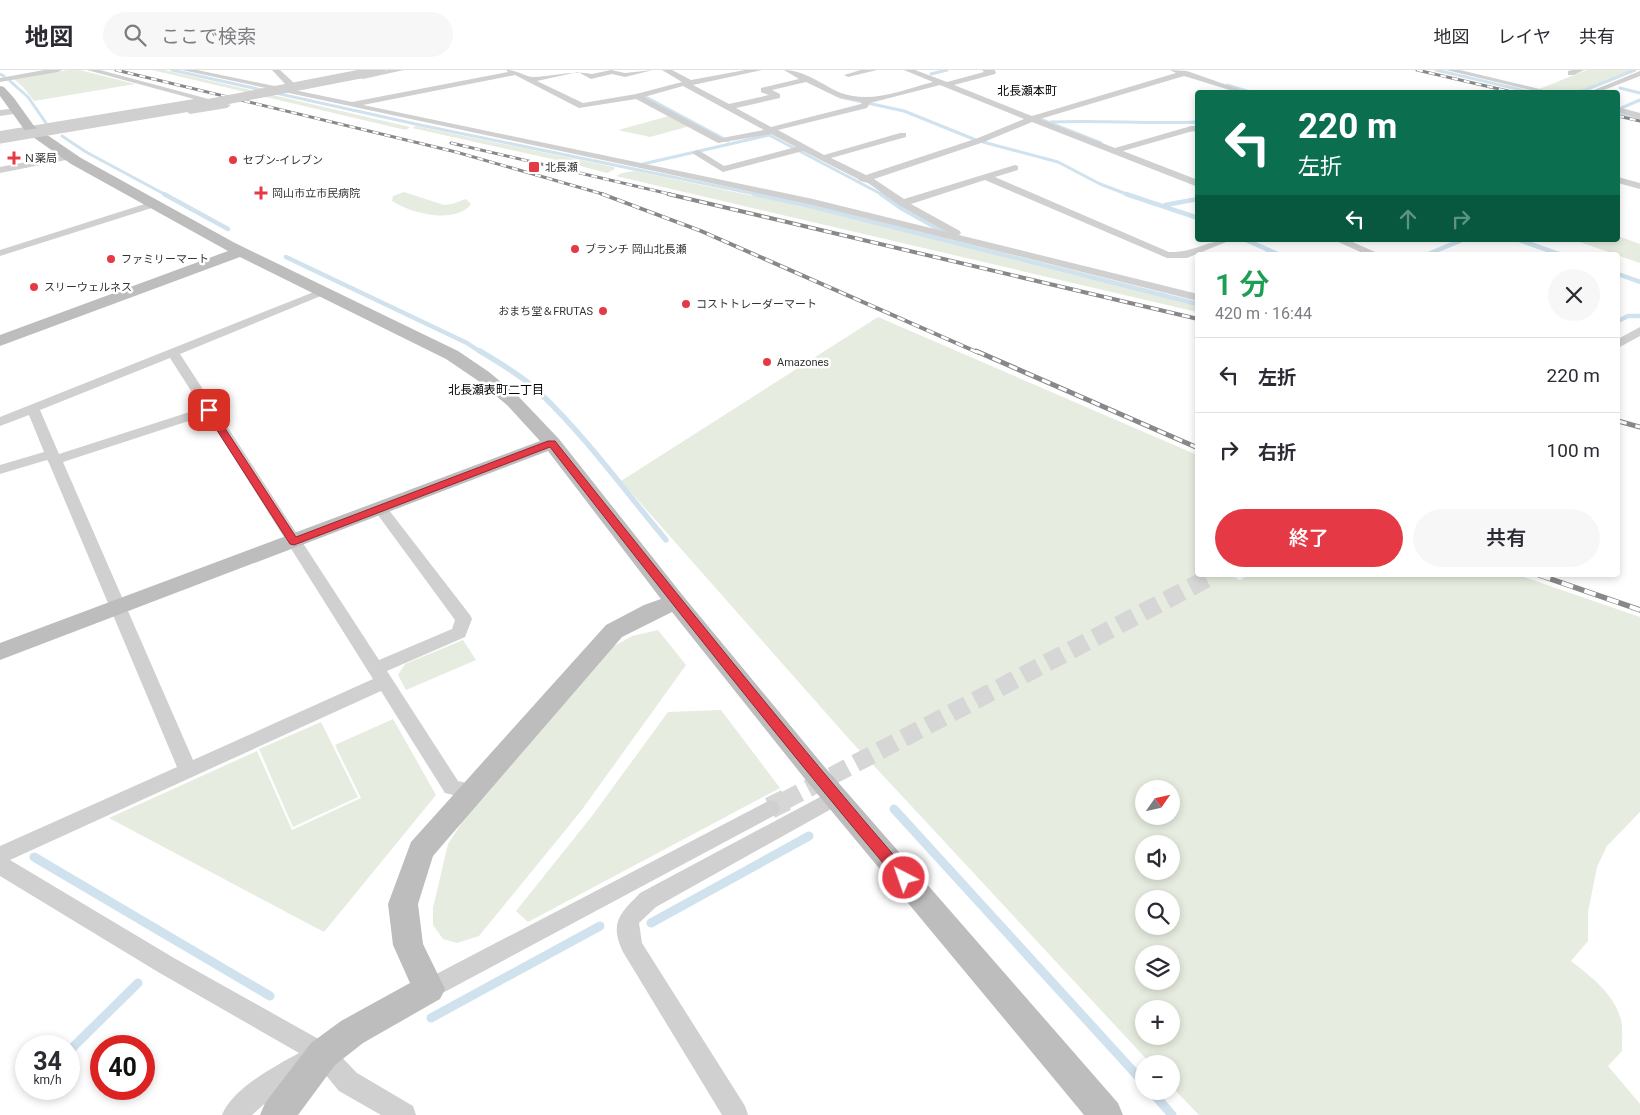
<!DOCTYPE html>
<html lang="ja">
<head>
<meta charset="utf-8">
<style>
	:root { --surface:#fff; --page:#f7f7f7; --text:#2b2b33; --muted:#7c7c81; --line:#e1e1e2; --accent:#e63946 }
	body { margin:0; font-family:Roboto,"Noto Sans JP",sans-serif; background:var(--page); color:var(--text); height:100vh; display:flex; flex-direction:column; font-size:19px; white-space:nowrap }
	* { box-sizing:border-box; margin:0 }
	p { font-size:16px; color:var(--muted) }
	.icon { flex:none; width:28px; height:28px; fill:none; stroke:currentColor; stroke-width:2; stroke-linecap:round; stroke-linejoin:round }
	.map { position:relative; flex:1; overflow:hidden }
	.side { position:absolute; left:1195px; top:182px; width:425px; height:325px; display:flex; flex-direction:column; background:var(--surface); border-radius:5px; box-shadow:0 2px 8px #0003 }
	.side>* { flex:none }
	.guide { position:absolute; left:1195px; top:20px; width:425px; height:152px; border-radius:5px; box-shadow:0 2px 8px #0003; background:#0b6e4f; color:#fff; overflow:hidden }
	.needle { width:32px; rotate:56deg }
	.controls { position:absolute; left:1135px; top:710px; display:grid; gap:10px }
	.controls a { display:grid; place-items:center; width:45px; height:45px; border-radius:50%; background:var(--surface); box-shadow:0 2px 8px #0003; font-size:25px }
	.speed { position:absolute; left:15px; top:965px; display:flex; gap:10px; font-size:25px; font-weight:700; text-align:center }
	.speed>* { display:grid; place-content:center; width:65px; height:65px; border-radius:50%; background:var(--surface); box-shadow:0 2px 8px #0003; line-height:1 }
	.speed small { font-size:12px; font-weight:400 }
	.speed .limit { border:8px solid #d22; background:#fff; color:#111 }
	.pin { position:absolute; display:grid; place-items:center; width:42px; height:42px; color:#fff; margin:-21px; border-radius:10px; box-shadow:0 2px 8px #0006 }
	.me { position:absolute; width:55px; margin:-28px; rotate:319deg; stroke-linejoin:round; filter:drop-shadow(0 0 4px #0008) }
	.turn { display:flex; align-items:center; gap:18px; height:105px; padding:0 20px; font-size:22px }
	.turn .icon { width:65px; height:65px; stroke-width:2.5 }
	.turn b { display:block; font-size:35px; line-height:42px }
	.lanes { display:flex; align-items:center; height:48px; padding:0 20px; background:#0003; justify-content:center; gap:25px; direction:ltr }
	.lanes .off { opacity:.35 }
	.round { display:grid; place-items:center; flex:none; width:52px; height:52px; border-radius:26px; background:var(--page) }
	.summary { display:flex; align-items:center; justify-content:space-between; height:85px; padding:0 20px }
	h1 { font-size:30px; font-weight:600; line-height:38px; color:#1e9e55 }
	.primary-button { display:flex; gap:10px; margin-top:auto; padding:10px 20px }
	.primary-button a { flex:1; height:58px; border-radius:30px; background:var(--accent); color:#fff; font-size:20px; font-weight:600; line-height:58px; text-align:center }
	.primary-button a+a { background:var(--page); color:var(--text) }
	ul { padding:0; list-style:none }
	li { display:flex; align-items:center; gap:15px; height:75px; padding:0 20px; border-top:1px solid var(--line) }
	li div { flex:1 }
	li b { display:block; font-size:19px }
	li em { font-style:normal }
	header { display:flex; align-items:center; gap:30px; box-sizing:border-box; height:70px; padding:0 25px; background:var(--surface); border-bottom:1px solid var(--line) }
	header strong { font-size:24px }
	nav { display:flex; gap:28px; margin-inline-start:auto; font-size:18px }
	.search { width:350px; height:45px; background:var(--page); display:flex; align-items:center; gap:12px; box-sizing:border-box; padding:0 18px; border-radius:28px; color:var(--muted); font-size:19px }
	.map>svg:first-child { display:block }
</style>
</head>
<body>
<header>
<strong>地図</strong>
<div class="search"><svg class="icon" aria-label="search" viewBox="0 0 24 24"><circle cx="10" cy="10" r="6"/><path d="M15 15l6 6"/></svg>ここで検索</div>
<nav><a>地図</a><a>レイヤ</a><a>共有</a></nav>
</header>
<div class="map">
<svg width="1640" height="1045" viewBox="0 0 1640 1045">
	<rect width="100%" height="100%" fill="#fff"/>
	<g fill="#e6ecdf" fill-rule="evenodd">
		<polygon points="68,0 80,0 135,14 34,31 23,17 14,9"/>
		<polygon points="152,0 164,0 410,57 406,60 397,58"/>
		<polygon points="1587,0 1633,0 1576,22 1555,22 1539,19"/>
		<polygon points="669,46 690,56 650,67 618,60"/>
		<polygon points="416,56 614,97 615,99 607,103 561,91 412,58"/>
		<polygon points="635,101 806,137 1197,235 1197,242 616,106 622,103"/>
		<path d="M 404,122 L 444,135 L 452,134 L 466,129 L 471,134 C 456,155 410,143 392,131 L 393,126 Z"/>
		<polygon points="1618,166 1640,174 1640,193 1574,170 1618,170"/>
		<path d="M 878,247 L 1197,385 L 1198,505 L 1230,505 L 1240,510 L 1249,505 L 1518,505 L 1640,547 L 1640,742 L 1607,776 L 1597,797 L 1588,842 L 1588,871 L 1571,891 C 1591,907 1614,923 1621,950 C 1623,959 1622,971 1622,981 L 1608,996 L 1640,1034 L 1640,1045 L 1199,1045 L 1171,1016 L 1171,994 L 1151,994 L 849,669 L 621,411 ZM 1144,719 L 1171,719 L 1171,746 L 1144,746 ZM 1144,774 L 1171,774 L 1171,801 L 1144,801 ZM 1144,829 L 1171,829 L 1171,856 L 1144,856 ZM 1144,884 L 1171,884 L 1171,911 L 1144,911 ZM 1144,939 L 1171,939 L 1171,966 L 1144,966 Z"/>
		<polygon points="658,560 686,595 581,741 479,866 457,873 443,869 433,855 433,838 448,774 480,725 609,579 632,566"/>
		<polygon points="463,570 476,590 406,620 398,605 405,594"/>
		<polygon points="721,640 780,718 528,852 516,841 592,746 668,642"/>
		<polygon points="393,649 436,725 324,862 109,748 257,681 292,760 361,728 335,675"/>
		<polygon points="321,652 358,727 293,757 259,679"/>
	</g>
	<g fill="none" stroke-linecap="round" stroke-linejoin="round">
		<g stroke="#cfe2ee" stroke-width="3">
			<polyline points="172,0 420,55 760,125"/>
			<polyline points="1436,0 1530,22"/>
			<polyline points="0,4 4,6"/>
			<polyline points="931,4 947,0"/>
			<polyline points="10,11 28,27 46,53"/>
			<polyline points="1227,15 1250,22"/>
			<polyline points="1620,18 1640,23"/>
			<polyline points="1580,22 1635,0"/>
			<polyline points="644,26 728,71"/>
			<polyline points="840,27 904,41 976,70"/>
			<polyline points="1619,39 1640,30"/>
			<polyline points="1618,43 1640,48"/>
			<polyline points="1040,49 1101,73"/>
			<path d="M 1051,52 C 1100,50 1149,54 1198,52"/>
			<polyline points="62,66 86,82 166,125"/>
			<polyline points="983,72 1058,92 1100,114 1129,125"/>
			<polyline points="643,94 769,65 883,125"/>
		</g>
		<g stroke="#cfe2ee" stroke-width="4.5">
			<polyline points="164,124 228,159"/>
			<polyline points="754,124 806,135 1198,234"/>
			<polyline points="881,124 901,138 944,162"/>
			<polyline points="1126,124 1198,148"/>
			<polyline points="1165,135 1198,129"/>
			<polyline points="1246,170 1280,185"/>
			<polyline points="1519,170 1562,185"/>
			<polyline points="1426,185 1462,170"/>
			<polyline points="286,187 467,273 482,283"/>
			<polyline points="1618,204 1640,212"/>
			<polyline points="1618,251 1628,246 1640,246"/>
		</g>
		<path stroke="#cfe2ee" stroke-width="5.5" d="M 480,281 C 501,294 522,306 540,323 C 586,367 625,421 666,470"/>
		<g stroke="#cfe2ee" stroke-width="9">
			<polyline points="894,739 1144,1013"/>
			<polyline points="34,787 270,926"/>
			<polyline points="651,853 809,766"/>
			<polyline points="431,948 600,856"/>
			<polyline points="69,981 138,913"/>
			<polyline points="1151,1021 1172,1045"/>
		</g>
		<polyline stroke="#d6d6d6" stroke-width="18" stroke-dasharray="18 9" stroke-linecap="butt" points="784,731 1214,505"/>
		<polyline stroke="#d6d6d6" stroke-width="22" stroke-dasharray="22 11" stroke-linecap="butt" points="770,738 786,730"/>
		<g fill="#d0d0d0" fill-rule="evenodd">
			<polygon points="44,0 62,0 58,2 0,12 0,8"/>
			<polygon points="87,0 100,0 231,35 227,38 190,44 186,41 190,38 215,34 205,32 0,67 0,61 194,29"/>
			<path d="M 182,0 L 197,0 L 352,32 L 508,2 L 506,0 C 517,0 526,7 533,7 C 553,6 574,0 592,4 L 611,0 L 625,3 L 653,0 L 625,7 L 612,4 L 591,9 L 578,2 L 537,11 L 583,33 L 636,24 L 682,12 L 662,0 L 672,0 L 691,10 L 745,0 L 762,0 L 693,15 L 729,34 L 769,25 L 761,22 L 761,18 L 799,9 L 784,0 C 805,0 822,15 841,23 C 871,34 903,20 933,12 L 904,0 L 915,0 L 947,12 L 984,2 L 982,0 L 994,0 L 996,2 L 995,4 L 954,15 L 1032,46 L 1176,3 L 1170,0 L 1187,1 L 1247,22 L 1236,22 L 1184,6 L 1040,49 L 1115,78 L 1191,56 L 1197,56 L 1198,63 L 1193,61 L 1123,81 L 1198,110 L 1198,117 L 1032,52 L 984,72 L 874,109 L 904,129 L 1015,95 L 1018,96 L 1018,100 L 995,107 L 1169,182 C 1193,183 1207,170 1231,170 L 1187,188 L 1167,188 L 985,110 L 911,134 L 960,161 L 961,163 L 959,165 L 1198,224 L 1198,231 L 813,135 ZM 515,5 L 579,38 L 636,29 L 718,73 L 771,64 L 796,77 L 724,96 L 700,81 L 697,80 L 692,83 L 723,102 L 803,81 L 858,109 L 860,111 L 868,113 L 899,135 L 947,162 L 813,129 L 363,35 ZM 806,12 L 837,27 L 862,32 L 861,34 L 771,57 L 736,38 L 780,28 L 780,24 L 772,20 ZM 940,15 L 1024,49 L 978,68 L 866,105 L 831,88 L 906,67 L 906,63 L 900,63 L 824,85 L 778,60 L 867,38 L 870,33 ZM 683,16 L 764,60 L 722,68 L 644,27 Z"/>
			<polygon points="272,0 280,0 293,12 293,16 287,16"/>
			<polygon points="388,0 404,0 363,9 359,7"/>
			<polygon points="861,0 877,0 848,7 844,5"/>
			<polygon points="1446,0 1460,0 1552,22 1539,22"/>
			<polygon points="1572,0 1584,0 1574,5 1568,5 1568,1"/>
			<polygon points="1640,1 1640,6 1599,22 1589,22"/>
			<polygon points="1618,37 1640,43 1640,49 1618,42"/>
			<polygon points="18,38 21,39 21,43 0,46 0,40"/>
			<polygon points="68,84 71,85 71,89 0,103 0,97"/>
			<polygon points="1618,107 1640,113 1640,119 1618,113"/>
			<polygon points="154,131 159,134 158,136 0,186 0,180"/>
			<polygon points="1334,170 1348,170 1382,185 1367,185"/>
			<path d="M 324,218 L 328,219 L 330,221 L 328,223 L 180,284 L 379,590 L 452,559 L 455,550 L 375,441 L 373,438 L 375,435 L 385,435 L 470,545 L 472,549 L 465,567 L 387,601 L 458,711 L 481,716 L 484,722 L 481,728 L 474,730 L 445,723 L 381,621 L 10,790 L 174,888 L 331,976 L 357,1003 L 413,1036 L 416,1045 L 381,1045 L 339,1021 L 319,997 L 317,999 L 283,1017 L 252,1045 L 222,1045 C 232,1019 275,996 299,983 L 158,902 L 0,806 L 0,776 L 177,697 L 49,393 L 47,390 L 0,404 L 0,395 L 44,382 L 29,345 L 0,356 L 0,347 ZM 170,288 L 202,338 L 59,384 L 40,340 ZM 207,345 L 373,609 L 193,690 L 63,392 Z"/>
			<polygon points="1640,257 1640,266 1618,278 1618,269"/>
			<path d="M 835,719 L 842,721 L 845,727 L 842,733 L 656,837 L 639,853 L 642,873 L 745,1036 L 748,1045 L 722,1045 L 623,882 C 609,852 620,844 640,823 Z"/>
			<polygon points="770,730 777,732 780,738 777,744 437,926 429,930 421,926 418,919 421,912"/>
		</g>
		<polygon fill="#bdbdbd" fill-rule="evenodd" points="0,16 4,17 14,28 34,56 81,88 235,173 458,281 489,302 519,327 559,369 684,527 823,695 1118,1033 1123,1045 1084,1045 805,709 672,542 622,567 433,786 418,834 423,874 445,919 440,929 363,973 335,995 298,1045 260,1045 265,1033 311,973 341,951 410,913 393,875 388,834 411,772 606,555 644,535 661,529 548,381 0,590 0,573 540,371 507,335 477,310 446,289 240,187 0,276 0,265 228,181 71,94 26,62 0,26"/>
		<defs>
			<g id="rail-far3">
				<polyline points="116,0 456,82 606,125"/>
				<polyline points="1417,0 1512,22"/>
				<polyline points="1618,46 1640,51"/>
				<polyline points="451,73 674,125"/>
			</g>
			<g id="rail-far2">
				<polyline points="602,124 701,161 979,283"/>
				<polyline points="668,124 1198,249"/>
			</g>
			<g id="rail-far1">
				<polyline points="976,281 1198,378"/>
				<polyline points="1618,351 1640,357"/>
			</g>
			<polyline id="rail" points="1539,505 1640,540"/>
		</defs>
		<use href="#rail-far3" stroke="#888" stroke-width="3"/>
		<use href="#rail-far2" stroke="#888" stroke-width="4"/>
		<use href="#rail-far1" stroke="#888" stroke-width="5"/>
		<use href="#rail" stroke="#888" stroke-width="5.5"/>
		<use href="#rail-far3" stroke="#fff" stroke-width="2" stroke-dasharray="6" stroke-linecap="butt"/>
		<use href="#rail-far2" stroke="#fff" stroke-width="2.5" stroke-dasharray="8" stroke-linecap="butt"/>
		<use href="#rail-far1" stroke="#fff" stroke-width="3" stroke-dasharray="9" stroke-linecap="butt"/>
		<use href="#rail" stroke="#fff" stroke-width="4" stroke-dasharray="12" stroke-linecap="butt"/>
		<polyline stroke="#d0d0d0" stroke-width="9" points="0,69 190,37 381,0"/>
	</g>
	<path fill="#e63946" stroke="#96252e" d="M 209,337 L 213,340 L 296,467 L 548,371 L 555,371 C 671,517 787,662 909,803 L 911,808 L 909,812 L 904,814 L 899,812 C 779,670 664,524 550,377 L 294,475 L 290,474 L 204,340 Z"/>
	<g fill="#e63946" stroke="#fff" stroke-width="2">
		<path d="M11.5 80.5h5v5h5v5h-5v5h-5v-5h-5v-5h5z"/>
		<circle cx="233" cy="90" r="5"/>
		<rect x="528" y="91" width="12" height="12" rx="2.5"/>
		<path d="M258.5 115.5h5v5h5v5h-5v5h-5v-5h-5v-5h5z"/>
		<circle cx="575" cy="179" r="5"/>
		<circle cx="111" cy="189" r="5"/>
		<circle cx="34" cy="217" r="5"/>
		<circle cx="686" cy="234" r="5"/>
		<circle cx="603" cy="241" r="5"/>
		<circle cx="767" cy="292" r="5"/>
	</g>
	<g text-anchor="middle" stroke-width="5" stroke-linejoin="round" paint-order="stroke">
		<g font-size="11" fill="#333" stroke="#fff" text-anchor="start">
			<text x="24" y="92">Ｎ薬局</text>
			<text x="243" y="94">セブン-イレブン</text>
			<text x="545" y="101">北長瀬</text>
			<text x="272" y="127">岡山市立市民病院</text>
			<text x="585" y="183">ブランチ 岡山北長瀬</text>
			<text x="121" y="193">ファミリーマート</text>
			<text x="44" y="221">スリーウェルネス</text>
			<text x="696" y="238">コストトレーダーマート</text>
			<text x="593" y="245" text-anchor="end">おまち堂＆FRUTAS</text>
			<text x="777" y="296">Amazones</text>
		</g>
		<g font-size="12" fill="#000" stroke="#fff">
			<text x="1027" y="25">北長瀬本町</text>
			<text x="496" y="324">北長瀬表町二丁目</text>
		</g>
	</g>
</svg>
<div class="controls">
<a><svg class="needle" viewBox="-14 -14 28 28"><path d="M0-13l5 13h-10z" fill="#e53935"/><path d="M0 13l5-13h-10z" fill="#7c7c81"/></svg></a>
<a><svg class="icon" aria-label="sound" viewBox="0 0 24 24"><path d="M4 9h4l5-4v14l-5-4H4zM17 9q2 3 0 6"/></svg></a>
<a><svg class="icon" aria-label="search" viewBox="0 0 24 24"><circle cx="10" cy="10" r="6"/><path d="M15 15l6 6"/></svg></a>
<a><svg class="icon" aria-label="layers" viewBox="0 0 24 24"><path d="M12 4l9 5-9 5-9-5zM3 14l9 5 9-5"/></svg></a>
<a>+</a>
<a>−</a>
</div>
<div class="speed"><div>34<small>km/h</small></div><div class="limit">40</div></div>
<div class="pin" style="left:209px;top:340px;background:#d93025"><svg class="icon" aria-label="arrive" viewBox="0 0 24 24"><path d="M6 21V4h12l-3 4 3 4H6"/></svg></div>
<svg class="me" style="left:904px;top:808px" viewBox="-20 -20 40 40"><circle r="17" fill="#e63946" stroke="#fff" stroke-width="3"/><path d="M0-11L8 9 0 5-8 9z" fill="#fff"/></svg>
<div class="guide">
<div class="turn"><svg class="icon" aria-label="left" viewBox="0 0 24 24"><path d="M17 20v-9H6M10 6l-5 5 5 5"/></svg><div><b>220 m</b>左折</div></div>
<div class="lanes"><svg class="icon" aria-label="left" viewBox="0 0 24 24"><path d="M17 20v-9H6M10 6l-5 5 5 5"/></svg><svg class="icon off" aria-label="ahead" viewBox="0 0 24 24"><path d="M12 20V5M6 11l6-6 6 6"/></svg><svg class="icon off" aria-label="right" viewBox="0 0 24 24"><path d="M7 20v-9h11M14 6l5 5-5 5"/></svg></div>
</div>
<section class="side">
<div class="summary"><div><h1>1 分</h1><p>420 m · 16:44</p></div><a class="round"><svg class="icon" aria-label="close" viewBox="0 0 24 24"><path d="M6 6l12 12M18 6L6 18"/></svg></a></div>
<ul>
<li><svg class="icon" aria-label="left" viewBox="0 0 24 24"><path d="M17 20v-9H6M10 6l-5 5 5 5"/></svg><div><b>左折</b></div><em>220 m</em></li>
<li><svg class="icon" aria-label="right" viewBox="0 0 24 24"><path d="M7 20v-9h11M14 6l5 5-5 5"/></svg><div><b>右折</b></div><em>100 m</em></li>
</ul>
<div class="primary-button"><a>終了</a><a>共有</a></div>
</section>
</div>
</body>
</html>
